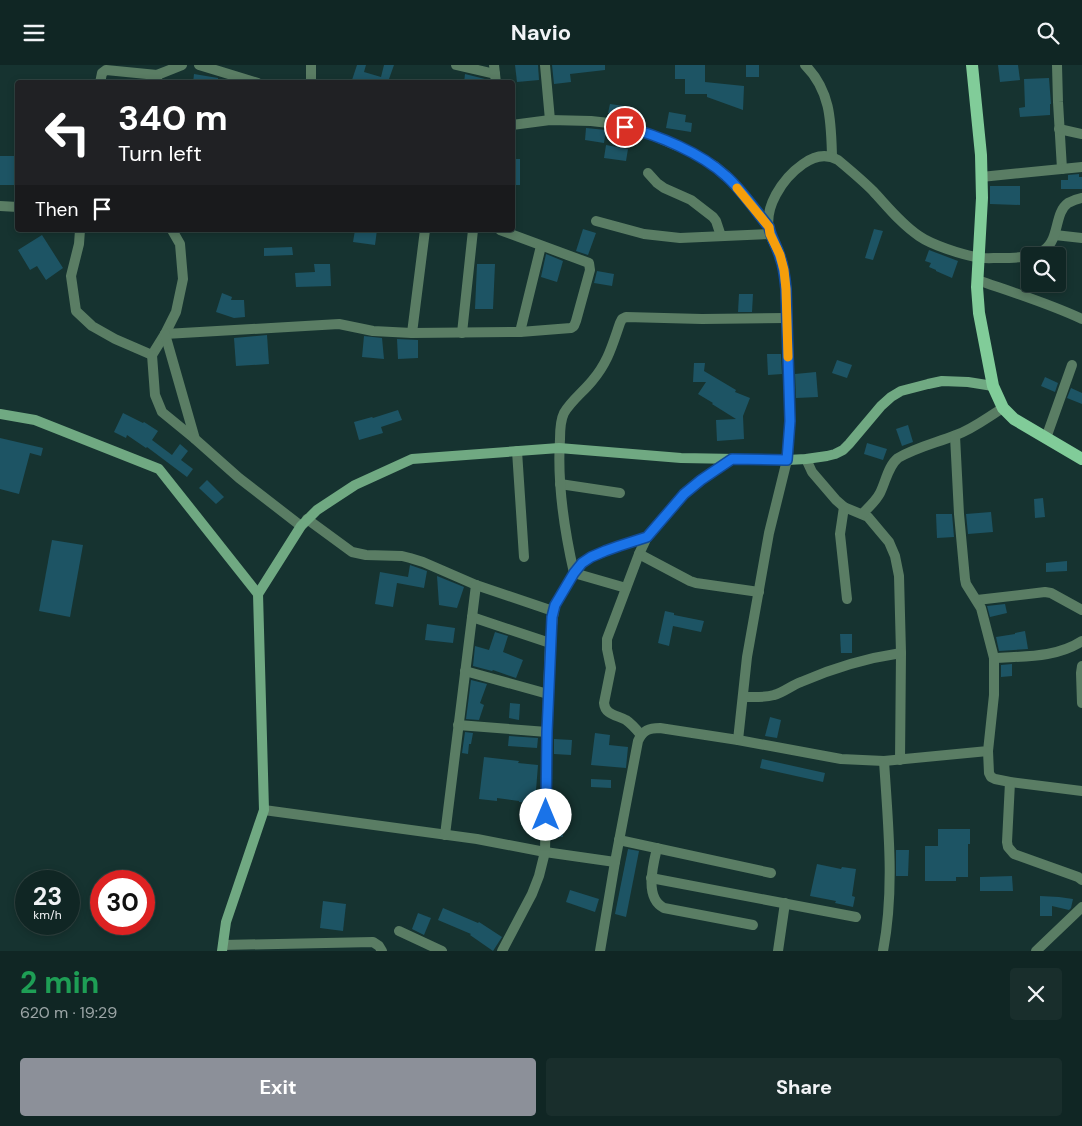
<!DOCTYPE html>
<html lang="en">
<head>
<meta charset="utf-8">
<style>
	:root { --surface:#102624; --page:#192e2c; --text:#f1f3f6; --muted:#9ca5a6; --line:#304341; --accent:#8c9099 }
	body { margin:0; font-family:"DM Sans",sans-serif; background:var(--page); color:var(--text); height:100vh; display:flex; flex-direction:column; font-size:19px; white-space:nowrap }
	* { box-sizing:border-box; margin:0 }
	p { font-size:16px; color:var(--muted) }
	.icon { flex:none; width:28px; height:28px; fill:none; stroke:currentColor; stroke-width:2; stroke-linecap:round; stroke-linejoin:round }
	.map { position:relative; height:886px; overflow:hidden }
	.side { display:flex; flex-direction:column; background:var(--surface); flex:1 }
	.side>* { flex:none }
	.guide { position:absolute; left:15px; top:15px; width:500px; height:152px; border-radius:5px; box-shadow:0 2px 8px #0003,0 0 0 1px var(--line); background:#202124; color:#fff; overflow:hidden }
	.fabs { position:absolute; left:1021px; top:182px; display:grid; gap:10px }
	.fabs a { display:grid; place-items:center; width:45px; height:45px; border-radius:5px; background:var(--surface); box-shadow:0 2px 8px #0003,0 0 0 1px var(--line); font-size:25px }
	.speed { position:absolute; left:15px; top:805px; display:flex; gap:10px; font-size:25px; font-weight:700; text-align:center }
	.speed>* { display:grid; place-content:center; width:65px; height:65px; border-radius:50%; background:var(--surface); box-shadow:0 2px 8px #0003,0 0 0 1px var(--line); line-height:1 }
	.speed small { font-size:12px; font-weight:400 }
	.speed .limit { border:8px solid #d22; background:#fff; color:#111 }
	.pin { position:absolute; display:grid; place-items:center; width:42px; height:42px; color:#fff; margin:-21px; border:2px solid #fff; border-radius:50%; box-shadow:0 1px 5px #0007 }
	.me { position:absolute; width:55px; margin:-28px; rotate:0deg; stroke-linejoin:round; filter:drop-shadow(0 0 4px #0008) }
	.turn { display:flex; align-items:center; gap:18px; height:105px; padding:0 20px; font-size:22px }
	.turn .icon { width:65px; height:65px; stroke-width:2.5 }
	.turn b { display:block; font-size:35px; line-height:42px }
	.then { display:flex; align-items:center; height:48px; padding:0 20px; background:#0003; gap:10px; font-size:19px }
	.round { display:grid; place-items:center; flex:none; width:52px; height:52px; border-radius:5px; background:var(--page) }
	.summary { display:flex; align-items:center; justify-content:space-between; height:85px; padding:0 20px }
	h1 { font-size:30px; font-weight:700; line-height:38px; color:#1e9e55 }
	.cta { display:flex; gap:10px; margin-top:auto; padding:10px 20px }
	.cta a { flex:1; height:58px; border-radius:5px; background:var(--accent); color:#fff; font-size:20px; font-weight:700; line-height:58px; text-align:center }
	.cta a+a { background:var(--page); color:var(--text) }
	header { display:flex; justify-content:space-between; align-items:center; height:65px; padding:0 20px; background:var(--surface); font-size:22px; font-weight:700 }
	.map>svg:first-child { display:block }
</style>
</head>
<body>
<header><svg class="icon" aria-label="menu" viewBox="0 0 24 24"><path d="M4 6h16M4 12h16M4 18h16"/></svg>Navio<svg class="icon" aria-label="search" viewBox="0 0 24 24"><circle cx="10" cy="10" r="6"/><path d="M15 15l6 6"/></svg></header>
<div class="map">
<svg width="1082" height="886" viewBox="0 0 1082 886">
	<rect width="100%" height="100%" fill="#163330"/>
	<g fill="#1d5464">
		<polygon points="357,0 366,0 364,7 381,12 384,0 394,0 389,14 392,15 392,18 351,18"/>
		<polygon points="515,0 538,0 539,15 517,17"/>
		<polygon points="552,0 605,0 605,5 570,9 571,17 554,19"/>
		<polygon points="675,0 705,0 705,17 744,21 743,45 707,32 707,29 685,29 685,14 675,14"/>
		<rect x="746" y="0" width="13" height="12"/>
		<polygon points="998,0 1018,0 1020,15 1000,17"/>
		<polygon points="194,9 218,13 218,18 193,18"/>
		<polygon points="465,9 489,15 489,18 464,18"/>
		<polygon points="1049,13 1051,39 1050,39 1050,50 1020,52 1019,43 1025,42 1024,14"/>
		<polygon points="610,39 631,42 629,51 608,48"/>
		<polygon points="669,47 686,50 685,57 692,58 691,67 666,63"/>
		<polygon points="586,63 606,65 604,78 585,75"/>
		<polygon points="606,80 628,84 626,96 604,93"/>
		<rect x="0" y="91" width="18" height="29"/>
		<rect x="512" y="94" width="8" height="26"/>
		<polygon points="1079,109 1079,112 1082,112 1082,124 1061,124 1061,115 1068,115 1068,110"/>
		<polygon points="990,121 1020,121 1020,140 990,139"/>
		<polygon points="583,164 596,168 588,190 576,186"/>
		<polygon points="874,164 883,166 873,195 865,193"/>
		<polygon points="355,165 377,165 375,180 353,177"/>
		<polygon points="42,170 63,203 46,215 37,201 30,205 18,185"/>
		<polygon points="292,182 293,190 264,191 264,183"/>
		<polygon points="929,185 958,196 952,213 936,206 936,205 929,202 931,198 925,196"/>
		<polygon points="546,189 563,196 557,217 541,212"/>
		<polygon points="314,199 330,199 331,221 296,222 295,208 315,207"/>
		<polygon points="477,199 495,199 493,244 475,244"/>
		<polygon points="597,206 614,209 612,221 594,218"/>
		<polygon points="222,228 232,232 231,235 244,235 245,252 234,253 216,247"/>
		<polygon points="739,229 753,229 752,247 738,247"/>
		<polygon points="267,270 269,299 236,301 234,273"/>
		<polygon points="364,271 382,273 384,294 362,292"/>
		<polygon points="397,274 418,275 418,293 398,294"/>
		<polygon points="767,289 781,289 782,309 768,310"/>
		<polygon points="837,295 852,300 847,313 832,308"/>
		<polygon points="694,298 705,298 704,306 736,325 735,327 750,333 743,351 744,374 717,376 716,355 736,354 712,339 713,338 698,329 706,317 693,317"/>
		<polygon points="816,307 818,332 796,333 795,309"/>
		<polygon points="1045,312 1058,318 1055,327 1041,321"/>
		<polygon points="1071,323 1082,328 1082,339 1067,333"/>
		<polygon points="398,345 402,355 381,362 383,368 359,375 354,357 372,352 373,353"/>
		<polygon points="123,348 143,358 144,357 158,366 152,375 172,390 180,379 188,386 181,395 193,404 187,412 147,382 146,383 127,370 126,373 114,367"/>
		<polygon points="908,360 913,377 902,381 896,364"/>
		<polygon points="0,373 43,383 41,391 30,388 19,429 0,424"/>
		<polygon points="867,378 887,384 883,395 864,389"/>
		<polygon points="207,415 224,432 216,439 199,423"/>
		<polygon points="1043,433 1045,452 1035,453 1034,434"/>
		<polygon points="991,447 993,467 968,469 966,449"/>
		<polygon points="936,449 952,449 954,472 937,473"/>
		<polygon points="52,475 83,480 70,552 39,546"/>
		<polygon points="1067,496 1067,506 1046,507 1046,498"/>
		<polygon points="410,500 427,506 424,523 397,518 393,542 375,539 380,507 408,512"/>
		<polygon points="437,511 464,522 457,543 439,540"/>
		<polygon points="1005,539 1007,548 990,552 987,541"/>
		<polygon points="665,546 674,548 674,550 704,556 701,567 673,561 669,581 658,578"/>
		<polygon points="427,559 455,563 453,578 425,575"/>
		<polygon points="1025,566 1028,584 999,586 996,572 1015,569 1015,568"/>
		<polygon points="495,567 508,571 503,587 523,595 516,613 493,605 492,606 473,601 475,581 489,585"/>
		<polygon points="840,569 852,569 852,588 841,588"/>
		<polygon points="1012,599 1012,611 1001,612 1001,600"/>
		<polygon points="471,615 487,619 480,638 484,640 479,655 466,654"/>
		<polygon points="510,638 520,639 519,655 509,653"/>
		<polygon points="770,652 781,655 777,673 765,671"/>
		<polygon points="465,667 473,668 471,679 469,679 468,689 462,688"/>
		<polygon points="595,668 610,670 609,680 628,682 626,703 591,700"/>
		<polygon points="509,671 538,673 537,683 508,681"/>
		<polygon points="554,674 572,675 571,690 554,689"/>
		<polygon points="484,692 519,696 518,698 538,700 535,738 519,737 519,736 497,733 497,736 479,734"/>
		<polygon points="762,694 825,708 823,717 760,703"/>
		<polygon points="591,714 611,715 611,723 591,722"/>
		<polygon points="552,757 562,757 563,772 553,772"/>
		<polygon points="938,764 970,764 970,779 968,779 968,812 956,812 956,816 925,816 925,781 938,781"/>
		<polygon points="628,784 639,786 626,852 615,849"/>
		<polygon points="896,785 909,785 908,811 896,811"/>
		<polygon points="817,799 841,804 842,802 856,804 852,831 855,832 853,842 835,838 836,836 810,831"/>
		<polygon points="1012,811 1013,826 980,826 980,812"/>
		<polygon points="570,825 599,834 595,847 566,837"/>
		<polygon points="1040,831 1059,832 1073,834 1071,843 1069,845 1052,841 1052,851 1040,851"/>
		<polygon points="323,836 346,839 343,866 320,863"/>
		<polygon points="443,843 478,858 479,857 502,872 493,886 470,870 471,869 438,855"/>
		<polygon points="418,848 431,853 424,870 412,864"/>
	</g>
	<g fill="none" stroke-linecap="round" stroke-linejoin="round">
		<g stroke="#5a7d64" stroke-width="10">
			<polyline points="199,0 258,18"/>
			<polyline points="456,0 495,9"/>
			<polyline points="494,0 496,18"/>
			<polyline points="545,0 550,55"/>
			<path d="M 805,0 C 831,26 831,57 832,91"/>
			<polyline points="1057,0 1058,37 1062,104"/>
			<polyline points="100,18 102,8 106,5 157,10"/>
			<polyline points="157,18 157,10 182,0"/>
			<polyline points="311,18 311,0"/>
			<polyline points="512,60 550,55 591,56 609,58 642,66 691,87 715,101 728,112 769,161"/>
			<polyline points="1059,64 1082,69"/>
			<polyline points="648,108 657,118 664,123 691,135 713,152 716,156 721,171"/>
			<polyline points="981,112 1082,102"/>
			<polyline points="0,141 18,142"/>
			<polyline points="596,156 644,169 680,173 770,169"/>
			<polyline points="80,165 79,179 71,211 76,246 92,261 115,274 152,290 165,269 176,247 183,214 180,179 172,165"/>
			<polyline points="1055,170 1082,173"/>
			<path d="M 977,215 C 1012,227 1048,238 1082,254"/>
			<polyline points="520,267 541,181"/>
			<polyline points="412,268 425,165"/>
			<polyline points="462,268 473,165"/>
			<polyline points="165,269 339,259 373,266 412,268 520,267 571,263 574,261 576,256 590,205 589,198 500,165"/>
			<polyline points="165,269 195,374 239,413 301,461"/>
			<polyline points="152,290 155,330 162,347 195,374"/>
			<polyline points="1046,373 1072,300"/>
			<polyline points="517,386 524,492"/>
			<polyline points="806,394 812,407 836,435 844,442 868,452 889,477 895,491 899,511 901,588 900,695"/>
			<polyline points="560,419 620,428"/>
			<polyline points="844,442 840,469 847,534"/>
			<path d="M 862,449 C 868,443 876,436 880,428 C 886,416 888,401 898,393 C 917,382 936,378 956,370 C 973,364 988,352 1003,343"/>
			<polyline points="307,454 352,487 366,490 402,491 410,493 423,497 476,520 553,546"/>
			<polyline points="639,489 690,516 696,518 759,527"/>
			<path d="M 626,523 L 574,508 C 564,464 557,419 560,374 C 560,366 560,356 564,348 C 571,336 583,327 592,316 C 608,297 612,281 620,258 L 622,254 L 626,252 L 702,254 L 786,253"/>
			<polyline points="977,535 1045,527 1051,528 1082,545"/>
			<polyline points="472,552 550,578"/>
			<path d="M 994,593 C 1024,591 1056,593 1082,576"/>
			<polyline points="1082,601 1081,608 1082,638"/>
			<polyline points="465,606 548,629"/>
			<path d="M 743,632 C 753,632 764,633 774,630 C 783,628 792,620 801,617 C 833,603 867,593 901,588"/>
			<polyline points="458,660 547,667"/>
			<path d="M 641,670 C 636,664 632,659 626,655 C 617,650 605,650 604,638 L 611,603 L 607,584 L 607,574 L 639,489 L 647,472 L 684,429 L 701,415 L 732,394"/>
			<polyline points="738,675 841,694 884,696 988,686 994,630 994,593 981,543 966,519 965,514 959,449 955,371"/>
			<polyline points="988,686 989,708 991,712 995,714 1010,717 1082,726"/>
			<polyline points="1010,717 1007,777 1008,782 1014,789 1078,812 1082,815"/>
			<polyline points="264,745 477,774 545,787 615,797"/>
			<polyline points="445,770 476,520"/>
			<polyline points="619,775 771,808"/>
			<path d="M 657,783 C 653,800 644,833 664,843 L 753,860"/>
			<polyline points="651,813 856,852"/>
			<polyline points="399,866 442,886"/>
			<polyline points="223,880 373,877 379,881 382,886"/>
			<polyline points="502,886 532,829 539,811 545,787 548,629 550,578 553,552 555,540 574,508 582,498 591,492 619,481 647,472"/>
			<path d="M 600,886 L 615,797 L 638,676 C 643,665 649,663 660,663 L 738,675 L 747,592 L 769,468 L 787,395 L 790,356 L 786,224 C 785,212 784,201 780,190 C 777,183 772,176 770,169 C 762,143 783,113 803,99 C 814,91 826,88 838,95 C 850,105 862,115 873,126 C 887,141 901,159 919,171 C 932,180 960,189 976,192 C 983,194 992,193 999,193 C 1013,193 1031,193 1044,185 C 1060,174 1054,148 1068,138 C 1072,136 1077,134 1082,133"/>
			<polyline points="778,886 785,838"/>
			<path d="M 883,886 C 895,824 888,759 884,696"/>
			<polyline points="1036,886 1082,842"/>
		</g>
		<g stroke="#70a982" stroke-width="10">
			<polyline points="0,349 35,355 159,404 258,529 264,745 226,857 222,886"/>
			<polyline points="258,529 301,461 317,445 355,420 412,394 559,383 681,393 787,395 806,394 827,391 835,389 843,385 849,379 881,341 891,332 901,326 928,319 942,316 968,317 993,321"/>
		</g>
		<polyline stroke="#81cc99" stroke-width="12" points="972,0 981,90 982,133 977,222 979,248 993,321 1003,343 1014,354 1082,394"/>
	</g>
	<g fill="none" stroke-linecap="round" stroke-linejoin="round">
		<defs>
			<path id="route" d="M 546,750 L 547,667 L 552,552 L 555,540 L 558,535 L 574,508 L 582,498 L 591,492 L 605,486 L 619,481 L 647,472 L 684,429 L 701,415 L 732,394 L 787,395 L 790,356 L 786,224 C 785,213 784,202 780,192 C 777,181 771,173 769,162 C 755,145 742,125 726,111 C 701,88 658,70 625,62"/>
		</defs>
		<use href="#route" stroke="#114b97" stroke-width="12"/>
		<use href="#route" stroke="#1a73e8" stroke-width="9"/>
		<polyline stroke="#f59e0b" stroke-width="9" points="737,123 769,162 770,169 780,190 784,205 786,224 788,292"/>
	</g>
</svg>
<div class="fabs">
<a><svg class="icon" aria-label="search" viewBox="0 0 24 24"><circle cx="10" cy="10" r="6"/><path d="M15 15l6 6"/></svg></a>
</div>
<div class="speed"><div>23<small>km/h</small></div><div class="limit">30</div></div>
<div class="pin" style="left:625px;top:62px;background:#d93025"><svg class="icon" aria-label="arrive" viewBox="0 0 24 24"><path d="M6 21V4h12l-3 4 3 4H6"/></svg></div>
<svg class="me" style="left:546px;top:750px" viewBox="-20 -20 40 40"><circle r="19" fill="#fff"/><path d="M0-13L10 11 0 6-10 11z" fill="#1a73e8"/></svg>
<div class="guide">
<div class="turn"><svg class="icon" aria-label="left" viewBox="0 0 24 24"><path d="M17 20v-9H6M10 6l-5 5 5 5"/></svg><div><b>340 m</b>Turn left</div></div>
<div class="then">Then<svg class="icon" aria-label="arrive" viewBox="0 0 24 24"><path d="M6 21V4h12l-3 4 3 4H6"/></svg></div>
</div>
</div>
<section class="side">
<div class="summary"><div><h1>2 min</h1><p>620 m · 19:29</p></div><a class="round"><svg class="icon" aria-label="close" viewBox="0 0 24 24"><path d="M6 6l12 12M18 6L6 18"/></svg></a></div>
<div class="cta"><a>Exit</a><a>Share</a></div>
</section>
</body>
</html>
